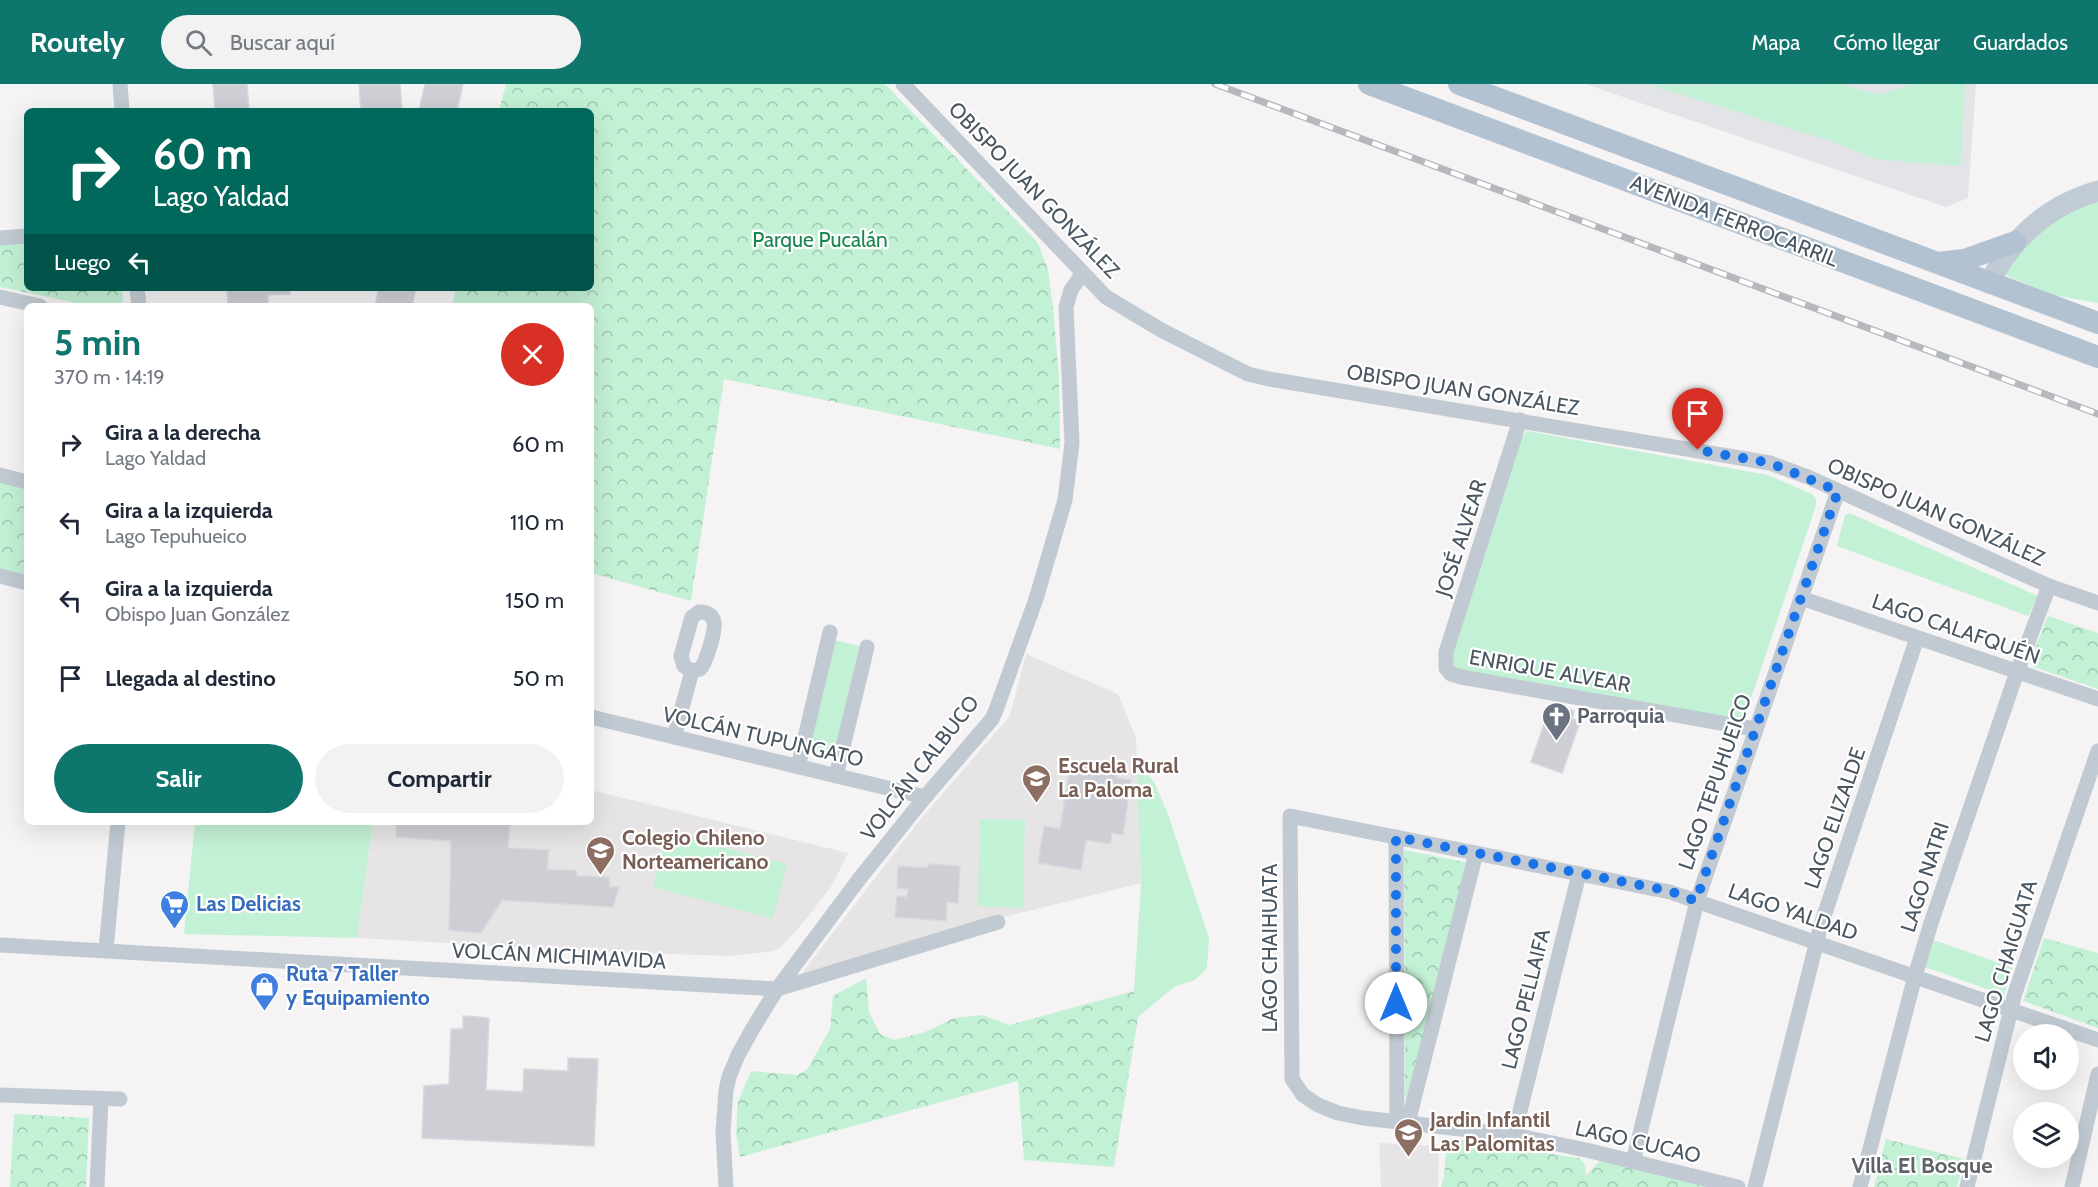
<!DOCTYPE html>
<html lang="es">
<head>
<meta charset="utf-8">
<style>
	:root { --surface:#fff; --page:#f2f2f3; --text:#1f2937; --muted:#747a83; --accent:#0f766e }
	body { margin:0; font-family:Cabin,sans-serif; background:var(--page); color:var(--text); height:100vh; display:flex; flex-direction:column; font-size:22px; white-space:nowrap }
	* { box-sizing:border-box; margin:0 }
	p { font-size:20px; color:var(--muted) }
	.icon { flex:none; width:33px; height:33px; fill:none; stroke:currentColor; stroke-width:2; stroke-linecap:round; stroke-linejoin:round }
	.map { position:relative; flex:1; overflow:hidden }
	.details { position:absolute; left:24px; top:219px; width:570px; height:522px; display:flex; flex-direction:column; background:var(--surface); border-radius:9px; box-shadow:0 6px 24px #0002 }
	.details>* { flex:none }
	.hud { position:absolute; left:24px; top:24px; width:570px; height:183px; border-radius:9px; box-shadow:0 6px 24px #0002; background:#00695c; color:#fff; overflow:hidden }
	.controls { position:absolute; left:2013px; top:940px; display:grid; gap:12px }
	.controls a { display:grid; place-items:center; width:66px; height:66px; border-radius:50%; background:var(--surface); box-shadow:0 6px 24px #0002; font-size:30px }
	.pin { position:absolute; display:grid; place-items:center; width:51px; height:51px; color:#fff; margin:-62px -26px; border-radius:50% 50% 50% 0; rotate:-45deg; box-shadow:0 0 6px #0007 }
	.pin .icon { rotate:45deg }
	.me { position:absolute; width:66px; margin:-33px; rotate:0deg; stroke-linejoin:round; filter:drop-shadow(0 0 4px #0008) }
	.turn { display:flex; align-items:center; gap:21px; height:126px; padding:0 30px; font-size:27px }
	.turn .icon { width:78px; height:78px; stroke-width:2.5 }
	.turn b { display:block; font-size:42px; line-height:51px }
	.then { display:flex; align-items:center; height:57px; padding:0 30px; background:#0003; gap:12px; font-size:22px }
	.round { display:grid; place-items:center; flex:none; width:63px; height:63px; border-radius:32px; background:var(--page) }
	.summary { display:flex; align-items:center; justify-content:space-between; height:102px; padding:0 30px }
	h1 { font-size:36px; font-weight:800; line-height:45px; color:var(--accent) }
	.primary-button { display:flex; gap:12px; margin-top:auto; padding:12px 30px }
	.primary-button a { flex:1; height:69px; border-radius:36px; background:var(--accent); color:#fff; font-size:24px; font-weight:800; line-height:69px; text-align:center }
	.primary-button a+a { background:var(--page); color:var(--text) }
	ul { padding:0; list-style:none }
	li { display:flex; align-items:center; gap:18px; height:78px; padding:0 30px }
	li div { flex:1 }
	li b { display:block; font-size:22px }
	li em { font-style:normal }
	header { display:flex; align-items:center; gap:36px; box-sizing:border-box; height:84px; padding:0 30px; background:var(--accent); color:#fff }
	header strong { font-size:28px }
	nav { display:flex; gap:33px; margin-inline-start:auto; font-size:21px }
	.search { width:420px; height:54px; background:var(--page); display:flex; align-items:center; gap:15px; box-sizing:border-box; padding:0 21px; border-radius:33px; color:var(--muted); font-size:22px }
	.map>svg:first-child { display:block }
</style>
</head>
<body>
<header>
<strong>Routely</strong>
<div class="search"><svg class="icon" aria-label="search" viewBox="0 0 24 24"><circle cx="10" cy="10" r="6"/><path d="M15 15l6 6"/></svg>Buscar aquí</div>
<nav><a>Mapa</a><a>Cómo llegar</a><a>Guardados</a></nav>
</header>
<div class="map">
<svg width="2098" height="1103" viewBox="0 0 2098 1103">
	<defs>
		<pattern id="forest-crowns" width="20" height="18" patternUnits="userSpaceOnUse" patternTransform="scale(1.5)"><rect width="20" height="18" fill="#c3f1d5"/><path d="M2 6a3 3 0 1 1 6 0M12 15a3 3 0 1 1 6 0" fill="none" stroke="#a0c6b0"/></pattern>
	</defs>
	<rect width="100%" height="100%" fill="#f5f3f3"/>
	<g fill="#e6e4e5">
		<polygon points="1026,570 1118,610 1136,654 1141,799 968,842 802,889 919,737 1010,632"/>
		<polygon points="591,706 848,769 832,801 808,833 782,862 774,867 730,872 611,868 357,854 373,738 591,738"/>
		<polygon points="1379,1059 1439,1062 1438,1103 1381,1103"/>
	</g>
	<polygon fill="#e2e4e7" points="1585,0 1976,0 1968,114 1946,123"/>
	<g fill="#c3f1d5">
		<polygon points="1842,0 1878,11 1912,0 1965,0 1960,82 1875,75 1834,58 1651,1"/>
		<polygon points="2098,117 2098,219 2053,211 2007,192 2005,190 2031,155 2064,130"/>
		<polygon points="1527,347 1768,391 1812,410 1816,415 1816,422 1746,629 1738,637 1456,586 1452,581 1451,574 1520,355"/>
		<polygon points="1849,429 2038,512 2028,532 1837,462 1845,431"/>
		<polygon points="834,556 859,562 834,673 832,674 808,668"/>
		<polygon points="1137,690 1148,690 1155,700 1168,730 1209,854 1207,884 1195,896 1174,903 1138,933 1134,907 1141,799"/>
		<polygon points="980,735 1025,736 1023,824 978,822"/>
		<polygon points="195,738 373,738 357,854 184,850"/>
		<polygon points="667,749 787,780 773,835 653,803"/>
		<polygon points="1934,856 2013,884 2004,911 1925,883"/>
	</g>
	<g fill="url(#forest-crowns)">
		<polygon points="506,0 885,0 1038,159 1048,186 1053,223 1059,295 1060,365 724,295 691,517 591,489 591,222 452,222 456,204 591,204 591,27 499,27"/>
		<polygon points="27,159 27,204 122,204 123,217 121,222 91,222 0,203 0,161"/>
		<polygon points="0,398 27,405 27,493 0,486"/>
		<polygon points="2048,532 2098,549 2098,605 2034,583 2032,572"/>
		<polygon points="1404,766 1469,779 1407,1015 1405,1013"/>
		<polygon points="2044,854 2098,869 2098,944 2023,917"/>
		<polygon points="866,894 869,928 880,950 894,956 925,948 954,934 982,931 1009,941 1134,907 1138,933 1114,1083 1024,1076 1018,997 740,1073 736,1049 738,1018 751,987 797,991 807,986 830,945 833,912"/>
		<polygon points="14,1030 89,1034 86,1103 10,1103"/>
		<path d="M 1447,1054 L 1578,1074 C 1586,1079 1585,1083 1586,1092 L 1603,1073 L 1715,1103 L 1441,1103 L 1444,1093 Z"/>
		<polygon points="1886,1055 1964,1075 1957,1103 1874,1103"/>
	</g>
	<g fill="#cdcfd5" stroke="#d7d9de" stroke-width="1.5">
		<polygon points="213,0 247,0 249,27 215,27"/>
		<polygon points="359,0 400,0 402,27 361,27"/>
		<polygon points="425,0 463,0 457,27 419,27"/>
		<polygon points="227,204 290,204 290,210 268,211 268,222 228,222"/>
		<polygon points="379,204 416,204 412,222 375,222"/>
		<polygon points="1559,622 1574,627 1572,635 1580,638 1562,689 1531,678 1549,626 1557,628"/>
		<polygon points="1084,677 1118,683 1117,694 1131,696 1123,751 1112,749 1110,760 1086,756 1081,786 1038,779 1044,742 1060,745 1070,683 1083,685"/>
		<polygon points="396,738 510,738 508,764 549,766 547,786 575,786 578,792 609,793 610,803 619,803 613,823 502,816 481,849 449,846 451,757 396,753"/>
		<polygon points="928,780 960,782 958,819 947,818 946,837 895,833 897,812 907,813 908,805 897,804 898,782 928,784"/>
		<polygon points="463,932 489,934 486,1006 523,1008 524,985 568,987 568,974 598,975 594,1062 422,1054 424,1002 449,1000 451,945 463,945"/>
	</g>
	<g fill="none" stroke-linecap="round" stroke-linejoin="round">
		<g stroke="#c1cad2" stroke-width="15">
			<polyline points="120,0 122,27"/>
			<polyline points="903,0 1106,213 1161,246 1248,290 1269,295 1770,379 1808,393 2049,502 2098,519"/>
			<polyline points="0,154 27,152"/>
			<polyline points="137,204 139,222"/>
			<polyline points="0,213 40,222"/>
			<polyline points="1520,336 1446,568 1446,584 1451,590 1461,593 1755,645"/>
			<polyline points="0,391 27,398"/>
			<polyline points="0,492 27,499"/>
			<polyline points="1801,514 2098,615"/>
			<path d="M 699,528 C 706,528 712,530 714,538 C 716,546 706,579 700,585 L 692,587 L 684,582 L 681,572 L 692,533 Z"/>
			<polyline points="591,633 925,713"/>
			<polyline points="674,653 692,587"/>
			<polyline points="798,683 830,548"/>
			<polyline points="836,692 867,563"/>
			<polyline points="1396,753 1397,1038"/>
			<polyline points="0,861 777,905 998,838"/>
			<polyline points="106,866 118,738"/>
			<polyline points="0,1011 120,1015"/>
			<polyline points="1408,1039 1476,769"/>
			<polyline points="1514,1051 1579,790"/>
			<polyline points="1633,1078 1697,817 1838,407"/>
			<polyline points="97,1103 101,1015"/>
			<polyline points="726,1103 723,1049 726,1006 729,993 738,971 753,944 777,905 860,794 925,713 992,635 996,626 1036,515 1065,416 1072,359 1066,223 1071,206 1083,189"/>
			<polyline points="1738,1103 1586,1066 1514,1051 1363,1034 1338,1029 1318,1021 1303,1011 1292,995 1290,732 1670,808 2098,956"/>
			<polyline points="1755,1103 1821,841 1917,554"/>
			<polyline points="1860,1103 1915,892 1931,839 2017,588 2049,502"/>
			<polyline points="1967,1103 2015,909 2098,667"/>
			<polyline points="2072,1103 2098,990"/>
		</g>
		<path stroke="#c1cbd6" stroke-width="21" d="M 1989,199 C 2013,153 2048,121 2098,107"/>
		<g stroke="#b3c2d1" stroke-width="22">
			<polyline points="1369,0 2098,273"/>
			<polyline points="1459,0 2098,239"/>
			<polyline points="1939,179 1964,176 2015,158"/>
		</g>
		<defs>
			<polyline id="rail" points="1215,0 2098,330"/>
		</defs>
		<use href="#rail" stroke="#b5b8bd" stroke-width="7"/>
		<use href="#rail" stroke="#fff" stroke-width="4.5" stroke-dasharray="14" stroke-linecap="butt"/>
	</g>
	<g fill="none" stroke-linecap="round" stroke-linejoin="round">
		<polyline stroke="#1a73e8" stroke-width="10" stroke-dasharray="0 18" points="1396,919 1396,753 1670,807 1696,817 1838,407 1770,379 1698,366"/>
	</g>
	<defs>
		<symbol id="church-pin" viewBox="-11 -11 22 30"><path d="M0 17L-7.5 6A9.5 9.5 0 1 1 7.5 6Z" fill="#6b7280" stroke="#fff"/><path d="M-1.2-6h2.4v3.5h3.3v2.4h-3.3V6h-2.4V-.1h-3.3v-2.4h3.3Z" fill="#fff"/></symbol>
		<symbol id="school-pin" viewBox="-11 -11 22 30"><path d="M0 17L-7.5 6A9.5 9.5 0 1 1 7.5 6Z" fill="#8d6e63" stroke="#fff"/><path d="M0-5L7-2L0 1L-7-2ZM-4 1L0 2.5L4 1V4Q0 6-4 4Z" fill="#fff"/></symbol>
		<symbol id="supermarket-pin" viewBox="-11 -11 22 30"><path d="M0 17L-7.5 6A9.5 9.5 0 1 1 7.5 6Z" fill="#3f7fe0" stroke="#fff"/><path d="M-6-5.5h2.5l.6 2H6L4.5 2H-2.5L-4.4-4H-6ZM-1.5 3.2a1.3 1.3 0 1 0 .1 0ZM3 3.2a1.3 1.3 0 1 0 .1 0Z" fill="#fff"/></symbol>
		<symbol id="shop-pin" viewBox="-11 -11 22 30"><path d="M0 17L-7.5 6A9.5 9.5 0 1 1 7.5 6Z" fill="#3f7fe0" stroke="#fff"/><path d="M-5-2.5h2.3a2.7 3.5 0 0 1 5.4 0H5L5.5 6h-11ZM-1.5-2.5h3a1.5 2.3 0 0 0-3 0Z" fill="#fff"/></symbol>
	</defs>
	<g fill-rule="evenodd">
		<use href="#church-pin" x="1540" y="616" width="33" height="45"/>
		<use href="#school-pin" x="1020" y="678" width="33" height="45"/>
		<use href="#school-pin" x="584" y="750" width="33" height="45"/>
		<use href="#supermarket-pin" x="158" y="804" width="33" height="45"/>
		<use href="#shop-pin" x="248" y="886" width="33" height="45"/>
		<use href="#school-pin" x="1392" y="1032" width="33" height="45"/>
	</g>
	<g text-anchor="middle" stroke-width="4.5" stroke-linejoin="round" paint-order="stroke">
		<g font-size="21" fill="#4a5661" stroke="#fff">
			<text transform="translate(1034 106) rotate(46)" y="7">OBISPO JUAN GONZÁLEZ</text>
			<text transform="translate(1734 137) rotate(21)" y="7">AVENIDA FERROCARRIL</text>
			<text transform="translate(1463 306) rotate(9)" y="7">OBISPO JUAN GONZÁLEZ</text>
			<text transform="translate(1936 428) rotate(24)" y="7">OBISPO JUAN GONZÁLEZ</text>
			<text transform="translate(1461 454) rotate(-72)" y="7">JOSÉ ALVEAR</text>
			<text transform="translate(1956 545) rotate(19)" y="7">LAGO CALAFQUÉN</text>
			<text transform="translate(1550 587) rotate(10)" y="7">ENRIQUE ALVEAR</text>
			<text transform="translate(763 653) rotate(13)" y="7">VOLCÁN TUPUNGATO</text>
			<text transform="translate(920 684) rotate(-52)" y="7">VOLCÁN CALBUCO</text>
			<text transform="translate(1715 698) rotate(-71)" y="7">LAGO TEPUHUEICO</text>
			<text transform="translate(1835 734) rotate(-71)" y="7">LAGO ELIZALDE</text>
			<text transform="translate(1925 793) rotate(-72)" y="7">LAGO NATRI</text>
			<text transform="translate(1793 828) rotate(19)" y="7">LAGO YALDAD</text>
			<text transform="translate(1270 864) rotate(-90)" y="7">LAGO CHAIHUATA</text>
			<text transform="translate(559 872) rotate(3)" y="7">VOLCÁN MICHIMAVIDA</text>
			<text transform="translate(2006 877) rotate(-73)" y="7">LAGO CHAIGUATA</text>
			<text transform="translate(1526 915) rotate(-76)" y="7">LAGO PELLAIFA</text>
			<text transform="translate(1638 1058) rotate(13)" y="7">LAGO CUCAO</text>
		</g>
		<g font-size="21" fill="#17864f" stroke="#fff">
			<text x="820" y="163">Parque Pucalán</text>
		</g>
		<g font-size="21" font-weight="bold" fill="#5b616d" stroke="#fff" text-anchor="start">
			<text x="1577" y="639">Parroquia</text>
		</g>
		<g font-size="21" font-weight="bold" fill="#785e54" stroke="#fff" text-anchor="start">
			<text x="1058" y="689">Escuela Rural<tspan x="1058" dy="24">La Paloma</tspan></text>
			<text x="622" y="761">Colegio Chileno<tspan x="622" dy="24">Norteamericano</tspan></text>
			<text x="1430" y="1043">Jardin Infantil<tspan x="1430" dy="24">Las Palomitas</tspan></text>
		</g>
		<g font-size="21" font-weight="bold" fill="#366cbe" stroke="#fff" text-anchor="start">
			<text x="196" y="827">Las Delicias</text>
			<text x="286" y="897">Ruta 7 Taller<tspan x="286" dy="24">y Equipamiento</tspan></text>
		</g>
		<g font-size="22" font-weight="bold" fill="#5f6368" stroke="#fff">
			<text x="1922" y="1089">Villa El Bosque</text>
		</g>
	</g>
</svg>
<div class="controls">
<a><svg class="icon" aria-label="sound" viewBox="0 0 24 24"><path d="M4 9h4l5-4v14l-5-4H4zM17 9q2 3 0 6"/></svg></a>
<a><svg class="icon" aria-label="layers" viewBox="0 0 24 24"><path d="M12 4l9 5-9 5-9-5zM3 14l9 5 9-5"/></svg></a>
</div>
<div class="pin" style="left:1698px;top:366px;background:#d93025"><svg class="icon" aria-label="arrive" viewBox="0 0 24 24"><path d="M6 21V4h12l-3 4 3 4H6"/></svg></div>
<svg class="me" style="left:1396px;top:919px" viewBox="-20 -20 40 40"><circle r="19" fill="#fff"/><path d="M0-13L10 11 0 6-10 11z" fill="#1a73e8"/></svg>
<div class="hud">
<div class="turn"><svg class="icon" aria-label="right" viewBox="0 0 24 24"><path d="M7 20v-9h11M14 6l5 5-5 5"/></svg><div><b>60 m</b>Lago Yaldad</div></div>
<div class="then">Luego<svg class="icon" aria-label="left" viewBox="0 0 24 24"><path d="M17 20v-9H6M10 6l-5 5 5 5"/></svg></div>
</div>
<section class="details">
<div class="summary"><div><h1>5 min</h1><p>370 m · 14:19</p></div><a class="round" style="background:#d93025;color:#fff"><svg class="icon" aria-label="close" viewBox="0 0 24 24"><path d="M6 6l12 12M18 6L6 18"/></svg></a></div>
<ul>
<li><svg class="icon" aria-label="right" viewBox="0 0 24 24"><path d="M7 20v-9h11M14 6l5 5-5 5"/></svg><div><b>Gira a la derecha</b><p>Lago Yaldad</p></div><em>60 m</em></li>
<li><svg class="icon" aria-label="left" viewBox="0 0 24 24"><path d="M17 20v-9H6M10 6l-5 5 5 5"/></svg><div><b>Gira a la izquierda</b><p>Lago Tepuhueico</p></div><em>110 m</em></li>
<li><svg class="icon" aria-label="left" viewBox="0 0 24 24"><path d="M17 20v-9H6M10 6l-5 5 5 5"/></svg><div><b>Gira a la izquierda</b><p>Obispo Juan González</p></div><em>150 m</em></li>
<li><svg class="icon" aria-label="arrive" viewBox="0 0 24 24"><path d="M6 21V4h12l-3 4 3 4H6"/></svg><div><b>Llegada al destino</b></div><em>50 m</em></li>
</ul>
<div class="primary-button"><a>Salir</a><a>Compartir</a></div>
</section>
</div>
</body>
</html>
